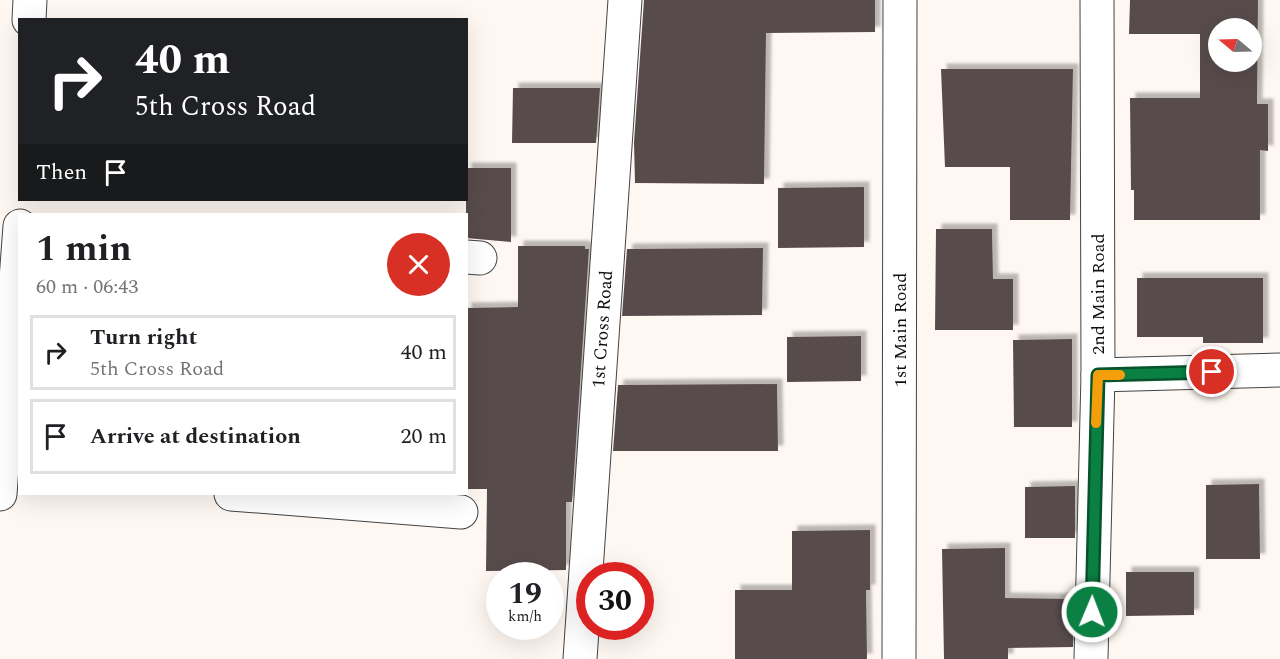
<!DOCTYPE html>
<html lang="en">
<head>
<meta charset="utf-8">
<style>
	:root { --surface:#fff; --page:#f2f2f2; --text:#202124; --muted:#757577; --line:#e0e0e0 }
	body { margin:0; font-family:Spectral,serif; background:var(--page); color:var(--text); height:100vh; display:flex; flex-direction:column; font-size:22px; white-space:nowrap }
	* { box-sizing:border-box; margin:0 }
	p { font-size:20px; color:var(--muted) }
	.icon { flex:none; width:33px; height:33px; fill:none; stroke:currentColor; stroke-width:2; stroke-linecap:round; stroke-linejoin:round }
	.map { position:relative; flex:1; overflow:hidden }
	.panel { position:absolute; left:18px; top:213px; width:450px; height:282px; display:flex; flex-direction:column; background:var(--surface); border-radius:0px; box-shadow:0 6px 24px #0002 }
	.panel>* { flex:none }
	.hud { position:absolute; left:18px; top:18px; width:450px; height:183px; border-radius:0px; box-shadow:0 6px 24px #0002; background:#202124; color:#fff; overflow:hidden }
	.needle { width:39px; rotate:289deg }
	.fabs { position:absolute; left:1208px; top:18px; display:grid; gap:12px }
	.fabs a { display:grid; place-items:center; width:54px; height:54px; border-radius:50%; background:var(--surface); box-shadow:0 6px 24px #0002; font-size:30px }
	.speed { position:absolute; left:486px; top:562px; display:flex; gap:12px; font-size:30px; font-weight:700; text-align:center }
	.speed>* { display:grid; place-content:center; width:78px; height:78px; border-radius:50%; background:var(--surface); box-shadow:0 6px 24px #0002; line-height:1 }
	.speed small { font-size:15px; font-weight:400 }
	.speed .limit { border:9px solid #d22; background:#fff; color:#111 }
	.pin { position:absolute; display:grid; place-items:center; width:51px; height:51px; color:#fff; margin:-26px; border:3px solid #fff; border-radius:50%; box-shadow:0 2px 6px #0007 }
	.me { position:absolute; width:66px; margin:-33px; rotate:1deg; stroke-linejoin:round; filter:drop-shadow(0 0 4px #0008) }
	.turn { display:flex; align-items:center; gap:21px; height:126px; padding:0 18px; font-size:27px }
	.turn .icon { width:78px; height:78px; stroke-width:2.5 }
	.turn b { display:block; font-size:42px; line-height:51px }
	.then { display:flex; align-items:center; height:57px; padding:0 18px; background:#0003; gap:12px; font-size:22px }
	.round { display:grid; place-items:center; flex:none; width:63px; height:63px; border-radius:32px; background:var(--page) }
	.headline { display:flex; align-items:center; justify-content:space-between; height:102px; padding:0 18px }
	h1 { font-size:36px; font-weight:700; line-height:45px }
	ul { padding:0; list-style:none }
	li { display:flex; align-items:center; gap:18px; height:75px; margin:0 12px 9px; padding:0 6px; border:3px solid var(--line); border-radius:0px }
	li div { flex:1 }
	li b { display:block; font-size:22px }
	li em { font-style:normal }
	.map>svg:first-child { display:block }
</style>
</head>
<body>
<div class="map">
<svg width="1280" height="659" viewBox="0 0 1280 659">
	<defs>
		<filter id="shadow"><feDropShadow dx="5.5" dy="-5.5" stdDeviation="1.5" flood-color="#0004"/></filter>
	</defs>
	<rect width="100%" height="100%" fill="#fff8f2"/>
	<g fill="#594c4b" fill-rule="evenodd" filter="url(#shadow)">
		<polygon points="644,0 875,0 875,32 766,33 764,184 635,183 634,142"/>
		<path d="M 1130,0 L 1258,0 L 1257,104 L 1268,104 L 1268,151 L 1260,150 L 1260,220 L 1134,220 L 1134,190 L 1131,190 L 1130,98 L 1200,98 L 1200,34 L 1129,34 ZM 1218,28 L 1251,28 L 1251,62 L 1218,62 Z"/>
		<polygon points="941,69 1073,69 1070,220 1010,220 1010,167 945,167"/>
		<polygon points="513,88 600,88 596,143 512,143"/>
		<polygon points="466,168 511,168 511,242 466,238"/>
		<polygon points="864,187 864,247 778,248 778,188"/>
		<polygon points="936,229 992,229 993,279 1013,279 1013,330 935,330"/>
		<polygon points="518,246 585,246 585,249 589,249 572,502 566,502 566,570 486,571 487,489 466,489 466,308 518,307"/>
		<polygon points="763,248 762,315 622,316 627,249"/>
		<polygon points="1137,278 1263,278 1263,343 1203,343 1203,337 1137,337"/>
		<polygon points="861,336 861,381 787,382 787,337"/>
		<polygon points="1072,339 1072,427 1014,427 1013,340"/>
		<polygon points="777,384 778,451 613,451 618,385"/>
		<polygon points="1259,484 1260,559 1206,559 1206,485"/>
		<polygon points="1075,486 1075,538 1025,538 1025,487"/>
		<polygon points="870,530 870,590 866,590 867,659 735,659 735,590 792,590 792,531"/>
		<polygon points="1005,548 1005,598 1074,599 1073,647 1008,648 1008,659 944,659 942,549"/>
		<polygon points="1126,572 1194,572 1194,615 1126,616"/>
	</g>
	<g fill="none" stroke-linecap="round" stroke-linejoin="round">
		<defs>
			<g id="minor">
				<polyline points="29,20 30,0"/>
				<polyline points="466,257 480,258"/>
				<polyline points="1098,375 1280,370"/>
				<polyline points="0,494 20,226"/>
				<polyline points="231,494 461,512"/>
				<polyline points="580,659 625,0"/>
				<polyline points="899,659 900,0"/>
				<polyline points="1091,659 1098,375 1097,0"/>
			</g>
		</defs>
		<use href="#minor" stroke="#434343" stroke-width="35"/>
		<use href="#minor" stroke="#fff" stroke-width="33"/>
	</g>
	<g fill="none" stroke-linecap="round" stroke-linejoin="round">
		<defs>
			<polyline id="route" points="1092,612 1098,375 1212,372"/>
		</defs>
		<use href="#route" stroke="#07532c" stroke-width="15"/>
		<use href="#route" stroke="#0b8043" stroke-width="10"/>
		<polyline stroke="#f59e0b" stroke-width="10" points="1096,423 1098,375 1120,375"/>
	</g>
	<g text-anchor="middle" stroke-width="6" stroke-linejoin="round" paint-order="stroke">
		<g font-size="18" fill="#101010" stroke="#fff">
			<text transform="translate(1098 294) rotate(-90)" y="6">2nd Main Road</text>
			<text transform="translate(602 329) rotate(-86)" y="6">1st Cross Road</text>
			<text transform="translate(900 330) rotate(-90)" y="6">1st Main Road</text>
		</g>
	</g>
</svg>
<div class="fabs">
<a><svg class="needle" viewBox="-14 -14 28 28"><path d="M0-13l5 13h-10z" fill="#e53935"/><path d="M0 13l5-13h-10z" fill="#757577"/></svg></a>
</div>
<div class="speed"><div>19<small>km/h</small></div><div class="limit">30</div></div>
<div class="pin" style="left:1212px;top:372px;background:#d93025"><svg class="icon" aria-label="arrive" viewBox="0 0 24 24"><path d="M6 21V4h12l-3 4 3 4H6"/></svg></div>
<svg class="me" style="left:1092px;top:612px" viewBox="-20 -20 40 40"><circle r="17" fill="#0b8043" stroke="#fff" stroke-width="3"/><path d="M0-11L8 9 0 5-8 9z" fill="#fff"/></svg>
<div class="hud">
<div class="turn"><svg class="icon" aria-label="right" viewBox="0 0 24 24"><path d="M7 20v-9h11M14 6l5 5-5 5"/></svg><div><b>40 m</b>5th Cross Road</div></div>
<div class="then">Then<svg class="icon" aria-label="arrive" viewBox="0 0 24 24"><path d="M6 21V4h12l-3 4 3 4H6"/></svg></div>
</div>
<section class="panel">
<div class="headline"><div><h1>1 min</h1><p>60 m · 06:43</p></div><a class="round" style="background:#d93025;color:#fff"><svg class="icon" aria-label="close" viewBox="0 0 24 24"><path d="M6 6l12 12M18 6L6 18"/></svg></a></div>
<ul>
<li><svg class="icon" aria-label="right" viewBox="0 0 24 24"><path d="M7 20v-9h11M14 6l5 5-5 5"/></svg><div><b>Turn right</b><p>5th Cross Road</p></div><em>40 m</em></li>
<li><svg class="icon" aria-label="arrive" viewBox="0 0 24 24"><path d="M6 21V4h12l-3 4 3 4H6"/></svg><div><b>Arrive at destination</b></div><em>20 m</em></li>
</ul>
</section>
</div>
</body>
</html>
